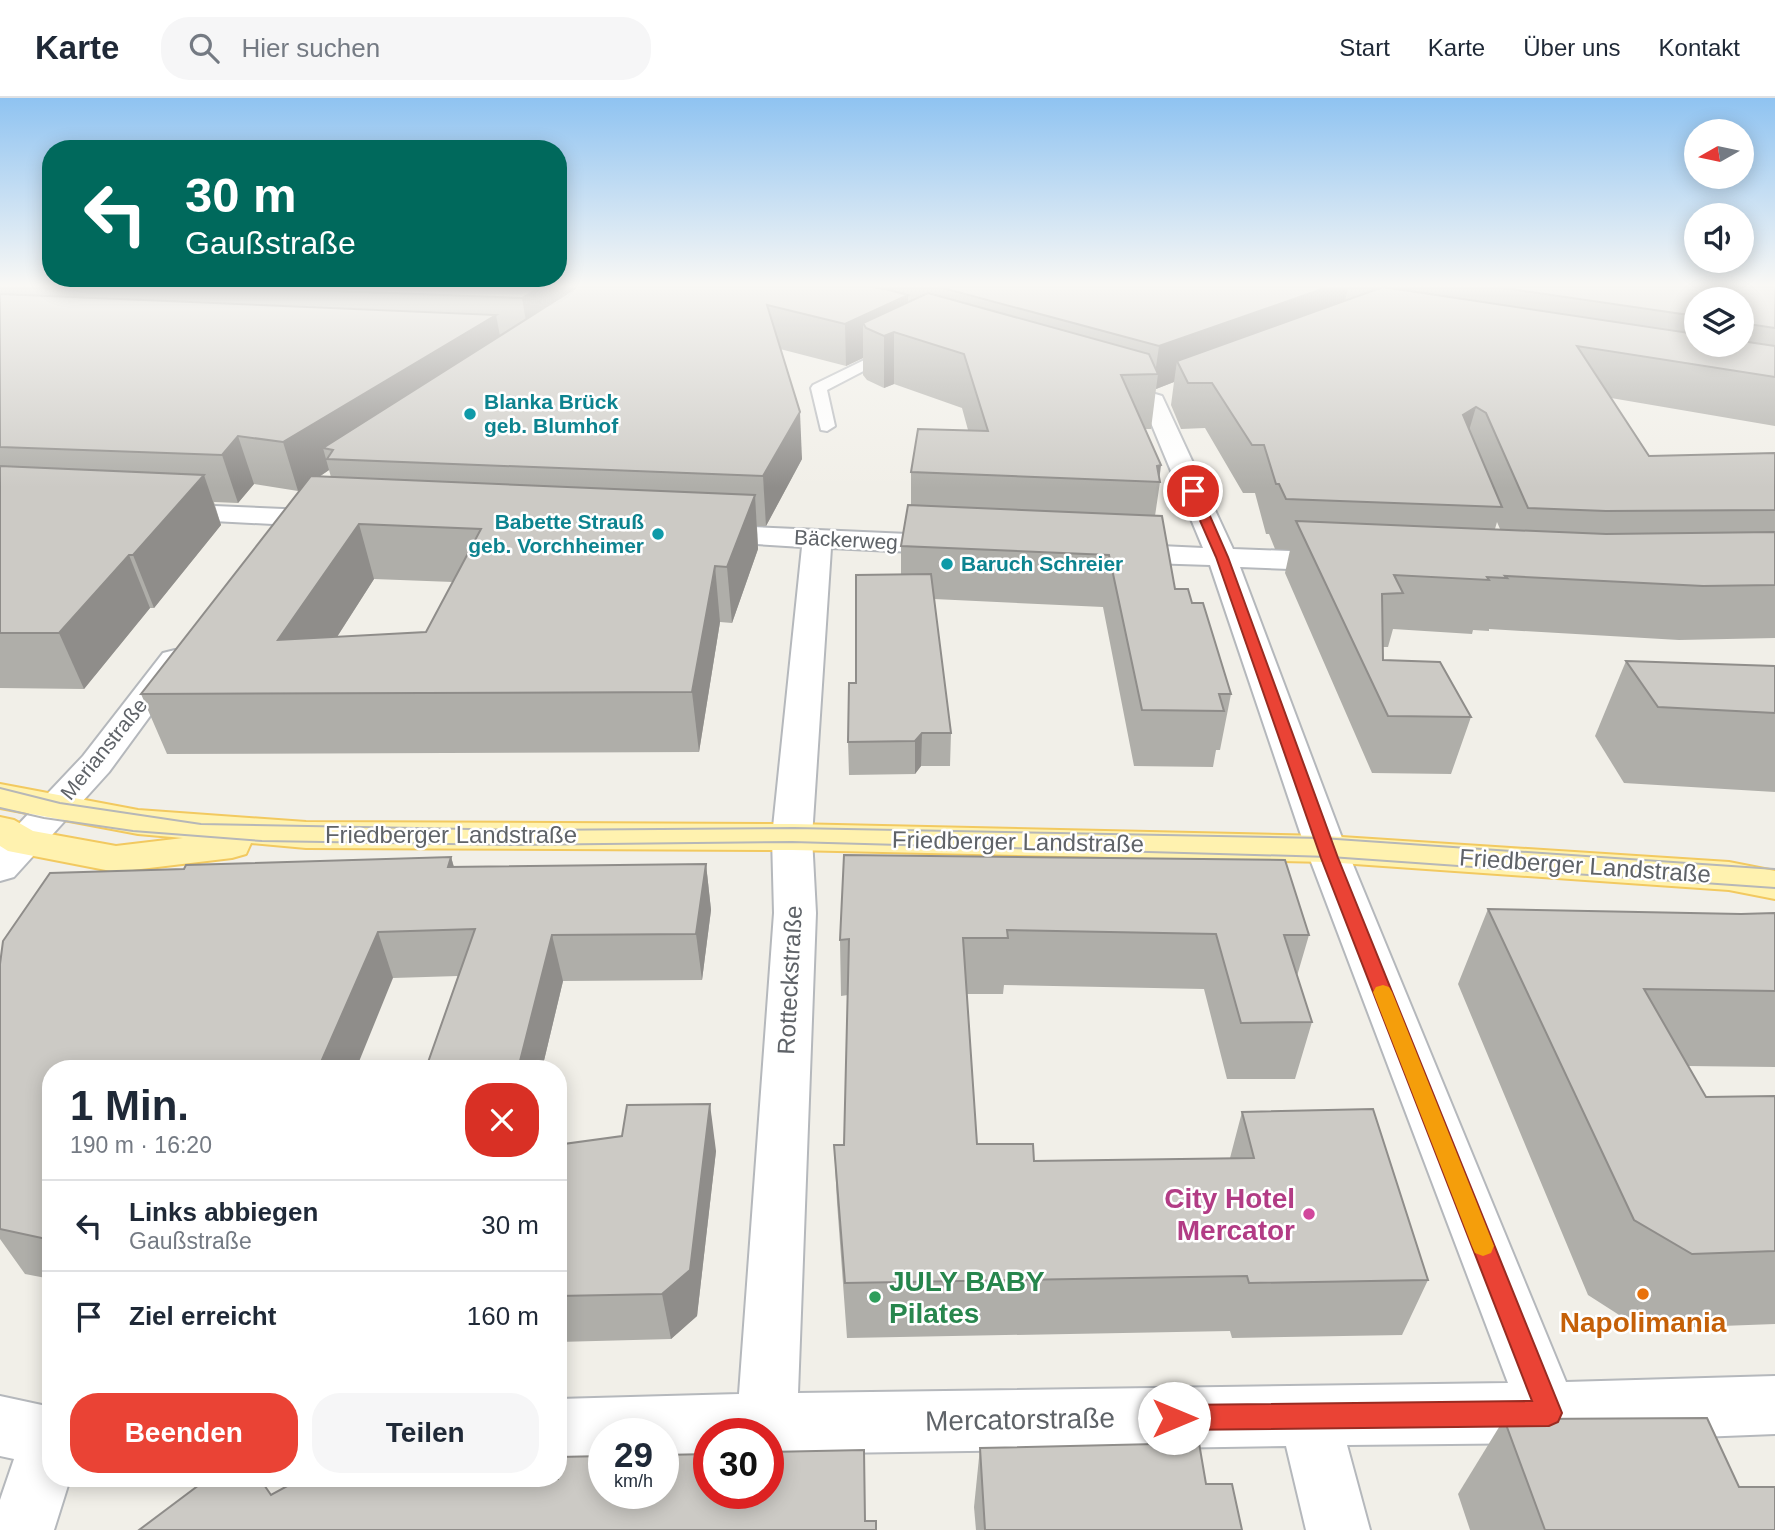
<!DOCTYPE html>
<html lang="de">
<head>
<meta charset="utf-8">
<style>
	:root { --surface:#fff; --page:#f6f6f7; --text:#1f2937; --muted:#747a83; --line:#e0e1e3; --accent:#ea4335 }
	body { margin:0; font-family:Helvetica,sans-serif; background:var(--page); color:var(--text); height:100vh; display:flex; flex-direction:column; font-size:26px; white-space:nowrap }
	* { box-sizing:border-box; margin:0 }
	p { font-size:23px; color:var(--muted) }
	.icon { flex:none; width:38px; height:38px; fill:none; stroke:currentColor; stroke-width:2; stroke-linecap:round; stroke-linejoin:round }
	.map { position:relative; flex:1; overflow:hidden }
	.panel { position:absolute; left:42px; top:962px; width:525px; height:427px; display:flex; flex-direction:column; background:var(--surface); border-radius:28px; box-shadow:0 4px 18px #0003 }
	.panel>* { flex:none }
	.top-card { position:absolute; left:42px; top:42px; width:525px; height:147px; border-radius:28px; box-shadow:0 4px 18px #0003; background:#00695c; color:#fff; overflow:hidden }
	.needle { width:46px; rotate:261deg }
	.tools { position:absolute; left:1684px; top:21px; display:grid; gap:14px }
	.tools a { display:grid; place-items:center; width:70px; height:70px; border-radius:50%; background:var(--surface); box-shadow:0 4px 18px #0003; font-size:35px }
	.speed { position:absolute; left:588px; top:1320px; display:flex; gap:14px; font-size:35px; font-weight:700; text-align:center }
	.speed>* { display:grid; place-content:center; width:91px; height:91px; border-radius:50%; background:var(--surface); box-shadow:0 4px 18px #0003; line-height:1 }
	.speed small { font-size:18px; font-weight:400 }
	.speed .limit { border:10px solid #d22; background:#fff; color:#111 }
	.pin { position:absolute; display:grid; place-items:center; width:60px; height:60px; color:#fff; margin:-30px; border:4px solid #fff; border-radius:50%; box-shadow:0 2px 7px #0007 }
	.me { position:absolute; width:77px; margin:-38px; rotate:90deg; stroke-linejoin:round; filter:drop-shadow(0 0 5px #0008) }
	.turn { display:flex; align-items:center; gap:24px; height:147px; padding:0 28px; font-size:32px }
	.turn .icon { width:91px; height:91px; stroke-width:2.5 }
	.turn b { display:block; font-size:49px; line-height:60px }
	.round { display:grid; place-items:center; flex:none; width:74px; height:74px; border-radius:28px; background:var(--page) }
	.head { display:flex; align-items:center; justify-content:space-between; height:119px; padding:0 28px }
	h1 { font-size:42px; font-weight:700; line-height:52px }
	.action { display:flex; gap:14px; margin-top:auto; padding:14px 28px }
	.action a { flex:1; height:80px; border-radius:28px; background:var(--accent); color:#fff; font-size:28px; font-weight:700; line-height:80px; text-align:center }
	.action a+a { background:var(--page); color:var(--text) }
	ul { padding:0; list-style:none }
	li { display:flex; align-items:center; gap:21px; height:91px; padding:0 28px; border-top:2px solid var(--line) }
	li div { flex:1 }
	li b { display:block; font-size:26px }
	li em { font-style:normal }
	header { display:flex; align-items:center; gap:42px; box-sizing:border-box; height:98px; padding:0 35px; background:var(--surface); border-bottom:2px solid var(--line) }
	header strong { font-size:33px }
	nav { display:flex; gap:38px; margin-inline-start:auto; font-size:24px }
	.search { width:490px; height:63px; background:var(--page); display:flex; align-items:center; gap:18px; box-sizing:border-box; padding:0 24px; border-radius:28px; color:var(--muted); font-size:26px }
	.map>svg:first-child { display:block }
</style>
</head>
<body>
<header>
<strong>Karte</strong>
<div class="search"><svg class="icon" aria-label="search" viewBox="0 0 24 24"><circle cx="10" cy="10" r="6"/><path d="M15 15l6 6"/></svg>Hier suchen</div>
<nav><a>Start</a><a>Karte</a><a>Über uns</a><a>Kontakt</a></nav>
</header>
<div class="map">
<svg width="1775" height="1432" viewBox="0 0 1775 1432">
	<rect width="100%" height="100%" fill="#f1efe8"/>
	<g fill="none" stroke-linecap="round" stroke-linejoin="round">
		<defs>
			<polygon id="lane" points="893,248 898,249 900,252 898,255 827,292 835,328 827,333 821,332 811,290 813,287"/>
			<g id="street">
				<polygon points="1104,281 1162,298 1233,451 1341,455 1351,458 1356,464 1351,470 1341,473 1240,469 1342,740 1566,1284 1775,1278 1775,1336 1549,1345 1347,1347 1370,1432 1306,1432 1286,1348 768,1356 768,1335 709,1335 709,1357 663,1358 663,1335 604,1335 604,1360 558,1361 558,1301 739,1296 774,815 772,739 802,449 695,442 691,436 695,430 705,427 953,438 963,441 967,447 963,453 953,456 831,450 812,739 816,815 798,1295 1508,1285 1302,740 1210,467 1118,464 1108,461 1103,455 1108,449 1118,446 1203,450 1144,308 1096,293 1092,288 1096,283"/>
				<polygon points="166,406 330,413 340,415 344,421 340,427 330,429 156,420 152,414 156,408"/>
				<polygon points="175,552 187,555 191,562 109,674 14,779 0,783 0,746 83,658 163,555"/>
				<polygon points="0,1298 51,1309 51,1381 70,1381 54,1432 0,1432 0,1402 14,1361 0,1358"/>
			</g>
			<polygon id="primary" points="0,686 138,712 306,724 792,726 1326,738 1729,764 1775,773 1775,801 1729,792 1326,764 792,752 306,750 251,745 246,756 232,760 116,774 8,753 0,748 0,719 14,722 33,733 116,748 183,740 138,736 0,710"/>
		</defs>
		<use href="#lane" stroke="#b5b8bc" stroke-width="4"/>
		<use href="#street" stroke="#b5b8bc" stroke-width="4"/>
		<use href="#primary" stroke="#f2c960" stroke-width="4"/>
		<use href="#lane" fill="#fff" fill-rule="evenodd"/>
		<use href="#street" fill="#fff" fill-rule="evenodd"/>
		<use href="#primary" fill="#fff2af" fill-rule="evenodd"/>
		<g stroke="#b6b7b8" stroke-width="2">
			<polyline points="0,690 60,705 201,726 523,732 794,730 1322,740 1775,771"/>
			<polyline points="0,710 44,720 133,733 262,743 513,747 792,744 1330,759 1775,790"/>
		</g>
	</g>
	<g fill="#afaea9" fill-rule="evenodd">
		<path d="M 0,189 L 1775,189 L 1775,328 L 1611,300 L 1649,358 L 1775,355 L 1775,540 L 1679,542 L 1489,531 L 1489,533 L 1473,532 L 1472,536 L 1393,531 L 1388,549 L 1383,549 L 1383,562 L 1471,619 L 1451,676 L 1372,675 L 1285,475 L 1290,452 L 1275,451 L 1269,436 L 1266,436 L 1255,395 L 1243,395 L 1205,330 L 1181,331 L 1171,307 L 1174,284 L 1156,291 L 1151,331 L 1145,331 L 1160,384 L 1155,418 L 1175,491 L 1192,505 L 1231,596 L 1220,652 L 1216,652 L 1213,669 L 1134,668 L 1103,509 L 934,501 L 951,635 L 950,668 L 921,668 L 915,676 L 849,677 L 848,644 L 856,585 L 901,476 L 901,448 L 911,407 L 911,374 L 968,332 L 962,310 L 894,286 L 884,290 L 867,282 L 863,277 L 863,260 L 846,268 L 780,251 L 802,361 L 766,428 L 757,428 L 758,451 L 732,525 L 720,524 L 699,654 L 167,656 L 141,596 L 301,391 L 298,393 L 254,386 L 238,405 L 214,404 L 221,427 L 154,510 L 150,510 L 84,591 L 0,590 ZM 1696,201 L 1741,201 L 1741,247 L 1696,247 ZM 329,372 L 331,379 L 319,379 ZM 1497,424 L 1500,431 L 1495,431 ZM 374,481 L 453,484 L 426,534 L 337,539 Z"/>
		<polygon points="1626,563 1775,568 1775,694 1624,685 1595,638"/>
		<polygon points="844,757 1309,837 1297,878 1312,924 1295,981 1227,981 1204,891 1004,887 1003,896 967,896 977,1046 1034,1063 1230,1060 1242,1014 1428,1182 1402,1237 1232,1240 1230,1233 847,1240 837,1104 834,1047 844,1047 848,897 841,898 840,842"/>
		<polygon points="451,759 454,769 706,766 711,812 702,882 563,883 542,971 426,971 426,970 458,878 393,880 51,971 51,1181 25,1176 0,1141 0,866 184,771"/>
		<polygon points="1488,811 1741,816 1775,815 1775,969 1688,968 1706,999 1775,998 1775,1226 1641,1231 1588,1197 1458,886"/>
		<polygon points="716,1053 697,1218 671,1241 558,1244 558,1066"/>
		<polygon points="1504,1321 1739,1389 1775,1432 1470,1432 1458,1396"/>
		<polygon points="980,1350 1206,1386 1242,1432 976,1432 974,1409"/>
	</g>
	<g fill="#8f8d8a">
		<polygon points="541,189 612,189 529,241 522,200"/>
		<polygon points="1328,189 1348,189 1341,222 1177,263 1174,284 1156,291 1158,276 1155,276 1159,248"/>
		<polygon points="1375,189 1412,189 1410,196 1370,211"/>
		<polygon points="908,197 908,238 894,234 894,286 884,290 884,238 863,225 863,260 846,268 845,226"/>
		<polygon points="496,217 504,259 333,352 323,350 329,372 298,393 283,344"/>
		<polygon points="1476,309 1462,356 1463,317"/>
		<polygon points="800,314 802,361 766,428 763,378"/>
		<polygon points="238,338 254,386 238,405 222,357"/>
		<polygon points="1161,367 1159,384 1157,368"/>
		<polygon points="204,377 221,427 154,510 133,457"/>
		<polygon points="755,397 758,451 732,525 727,469"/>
		<polygon points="359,426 374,481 301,595 278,542"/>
		<polygon points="129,457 150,510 84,591 59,535"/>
		<polygon points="715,468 720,524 699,654 692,594"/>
		<polygon points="922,635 921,668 915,676 915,643"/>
		<polygon points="451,759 464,805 448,769"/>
		<polygon points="706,766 711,812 702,882 696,836"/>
		<polygon points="378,834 393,880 356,971 318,971"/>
		<polygon points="552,837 563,883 542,971 520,971 519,967"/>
		<polygon points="710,1006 716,1053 697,1218 671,1241 662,1196"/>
	</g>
	<g fill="#cccac5" stroke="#8f8d8a" stroke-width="2" fill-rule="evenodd">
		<polygon points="225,189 541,189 522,200"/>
		<polygon points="577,189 873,189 885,191 908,197 845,226 767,207 800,314 763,378 327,361 333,352 323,350"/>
		<polygon points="939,189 1328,189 1159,248"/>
		<polygon points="1383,189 1696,236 1696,247 1741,247 1741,243 1775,248 1775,279 1577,248 1649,358 1775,355 1775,412 1606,413 1528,410 1486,315 1476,309 1463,317 1502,409 1286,401 1279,386 1276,386 1264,347 1252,347 1212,285 1188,285 1177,263"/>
		<polygon points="1497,189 1775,189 1775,230 1741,225 1741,201 1696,201 1696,218"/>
		<polygon points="928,195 1149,256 1158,276 1121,277 1161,367 1157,368 1160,384 911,374 918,331 988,333 964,256 894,234 884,238 866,230 863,225"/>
		<polygon points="0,196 496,217 283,344 238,338 222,357 0,349"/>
		<polygon points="0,368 204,377 133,457 129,457 59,535 0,535"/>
		<path d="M 311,378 L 755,397 L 727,469 L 715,468 L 692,594 L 141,596 ZM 359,426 L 481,431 L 426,534 L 278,542 Z"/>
		<polygon points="908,407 1162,418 1175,491 1188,491 1192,505 1203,505 1231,596 1219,596 1224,613 1142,612 1109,457 901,448"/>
		<polygon points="1296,423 1606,436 1775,434 1775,487 1703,488 1505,478 1507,480 1487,479 1489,482 1394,477 1403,495 1382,496 1383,562 1440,564 1471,619 1388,618"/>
		<polygon points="931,476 951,635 922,635 915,643 848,644 849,585 856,585 856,477"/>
		<polygon points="1626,563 1775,568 1775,615 1658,609"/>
		<polygon points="844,757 1285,762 1309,837 1284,837 1312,924 1241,925 1216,836 1007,832 1008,840 963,840 977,1046 1033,1046 1034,1063 1254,1060 1242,1014 1373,1011 1428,1182 1249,1185 1247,1178 845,1185 834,1047 844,1047 849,841 840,842"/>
		<polygon points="451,759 448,769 706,766 696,836 552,837 519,967 426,970 475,831 378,834 318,971 51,971 51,1142 0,1131 0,866 3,843 50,775 184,771 186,767"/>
		<polygon points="1488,811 1741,816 1775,815 1775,893 1644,891 1706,999 1775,998 1775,1153 1692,1156 1634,1122"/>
		<polygon points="710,1006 690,1172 662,1196 558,1198 558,1066 561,1066 564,1046 622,1038 627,1007"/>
		<polygon points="1707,1320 1739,1389 1775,1389 1775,1432 1545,1432 1504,1321"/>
		<polygon points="1199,1345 1206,1386 1232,1386 1242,1432 985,1432 980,1350"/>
		<polygon points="864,1352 865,1423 876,1423 876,1432 139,1432 207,1381 260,1381 271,1397 300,1381 558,1381 558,1359 604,1358 604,1395 663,1395 663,1357 709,1356 709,1395 768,1395 768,1354"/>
	</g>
	<linearGradient id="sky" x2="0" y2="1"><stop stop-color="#8fc3f1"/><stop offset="0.48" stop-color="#f9f8f5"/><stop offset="1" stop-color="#f9f8f5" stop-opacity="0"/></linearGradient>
	<rect width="1775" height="390" fill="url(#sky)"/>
	<polygon fill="#ea4335" stroke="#982c22" stroke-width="2" points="1193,389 1199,393 1228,459 1338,760 1562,1315 1558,1324 1549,1328 1174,1332 1165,1328 1161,1320 1165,1311 1174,1307 1532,1303 1321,760 1216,459 1187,393"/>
	<polygon fill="#f59e0b" points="1383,887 1389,889 1392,894 1494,1148 1491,1155 1483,1158 1475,1155 1472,1148 1373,894 1376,889"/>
	<g fill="#0f9aa8" stroke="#fff" stroke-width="2.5">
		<circle cx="470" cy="316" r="7"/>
		<circle cx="658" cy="436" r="7"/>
		<circle cx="947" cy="466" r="7"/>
	</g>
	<circle fill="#d1479c" stroke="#fff" stroke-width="2.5" cx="1309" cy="1116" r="7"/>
	<circle fill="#e8710a" stroke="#fff" stroke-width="2.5" cx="1643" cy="1196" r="7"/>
	<circle fill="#2e9e5b" stroke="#fff" stroke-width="2.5" cx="875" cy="1199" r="7"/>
	<g text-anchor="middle" stroke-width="5" stroke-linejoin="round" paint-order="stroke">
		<g font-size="21" font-weight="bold" fill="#0d838f" stroke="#fff" text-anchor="start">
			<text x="484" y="311">Blanka Brück<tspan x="484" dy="24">geb. Blumhof</tspan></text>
			<text x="644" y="431" text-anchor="end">Babette Strauß<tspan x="644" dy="24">geb. Vorchheimer</tspan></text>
			<text x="961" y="473">Baruch Schreier</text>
		</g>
		<g font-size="21" fill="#5f6368" stroke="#fff">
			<text transform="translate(846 442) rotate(3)" y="7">Bäckerweg</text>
			<text transform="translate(104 651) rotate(-51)" y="7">Merianstraße</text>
		</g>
		<g font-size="24" fill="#5f6368" stroke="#fff">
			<text x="451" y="745">Friedberger Landstraße</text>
			<text transform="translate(1018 744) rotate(1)" y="8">Friedberger Landstraße</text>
			<text transform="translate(1585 768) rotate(4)" y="8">Friedberger Landstraße</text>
			<text transform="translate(790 882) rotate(-87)" y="8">Rotteckstraße</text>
		</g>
		<g font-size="28" font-weight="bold" fill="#b23c85" stroke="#fff" text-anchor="end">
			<text x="1295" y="1110">City Hotel<tspan x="1295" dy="32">Mercator</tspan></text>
		</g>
		<g font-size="28" font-weight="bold" fill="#27864d" stroke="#fff" text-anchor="start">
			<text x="889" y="1193">JULY BABY<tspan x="889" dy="32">Pilates</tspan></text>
		</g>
		<g font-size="28" font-weight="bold" fill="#c56008" stroke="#fff">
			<text x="1643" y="1234">Napolimania</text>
		</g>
		<g font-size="28" fill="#5f6368" stroke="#fff">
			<text transform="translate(1020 1321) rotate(-1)" y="10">Mercatorstraße</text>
		</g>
	</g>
</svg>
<div class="tools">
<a><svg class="needle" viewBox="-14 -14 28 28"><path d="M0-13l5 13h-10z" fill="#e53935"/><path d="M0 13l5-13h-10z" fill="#747a83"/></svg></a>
<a><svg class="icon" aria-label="sound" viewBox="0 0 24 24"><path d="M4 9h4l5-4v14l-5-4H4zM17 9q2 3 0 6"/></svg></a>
<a><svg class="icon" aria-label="layers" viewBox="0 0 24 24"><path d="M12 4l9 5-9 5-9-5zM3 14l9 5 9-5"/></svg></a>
</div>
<div class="speed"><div>29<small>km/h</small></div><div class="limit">30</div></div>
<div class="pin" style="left:1193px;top:393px;background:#d93025"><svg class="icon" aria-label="arrive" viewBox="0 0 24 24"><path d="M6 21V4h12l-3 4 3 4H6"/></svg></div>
<svg class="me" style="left:1174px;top:1320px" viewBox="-20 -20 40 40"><circle r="19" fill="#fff"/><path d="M0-13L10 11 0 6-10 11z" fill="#ea4335"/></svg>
<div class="top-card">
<div class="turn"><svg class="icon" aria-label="left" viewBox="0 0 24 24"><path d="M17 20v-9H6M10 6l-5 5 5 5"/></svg><div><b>30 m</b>Gaußstraße</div></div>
</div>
<section class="panel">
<div class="head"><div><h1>1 Min.</h1><p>190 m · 16:20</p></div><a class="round" style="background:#d93025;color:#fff"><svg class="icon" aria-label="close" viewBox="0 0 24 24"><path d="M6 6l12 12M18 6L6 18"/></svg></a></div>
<ul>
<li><svg class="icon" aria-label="left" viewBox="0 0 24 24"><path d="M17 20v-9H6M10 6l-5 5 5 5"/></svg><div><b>Links abbiegen</b><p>Gaußstraße</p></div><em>30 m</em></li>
<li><svg class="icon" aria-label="arrive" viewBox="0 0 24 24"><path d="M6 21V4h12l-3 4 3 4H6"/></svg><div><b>Ziel erreicht</b></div><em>160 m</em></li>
</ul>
<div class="action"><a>Beenden</a><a>Teilen</a></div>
</section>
</div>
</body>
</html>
